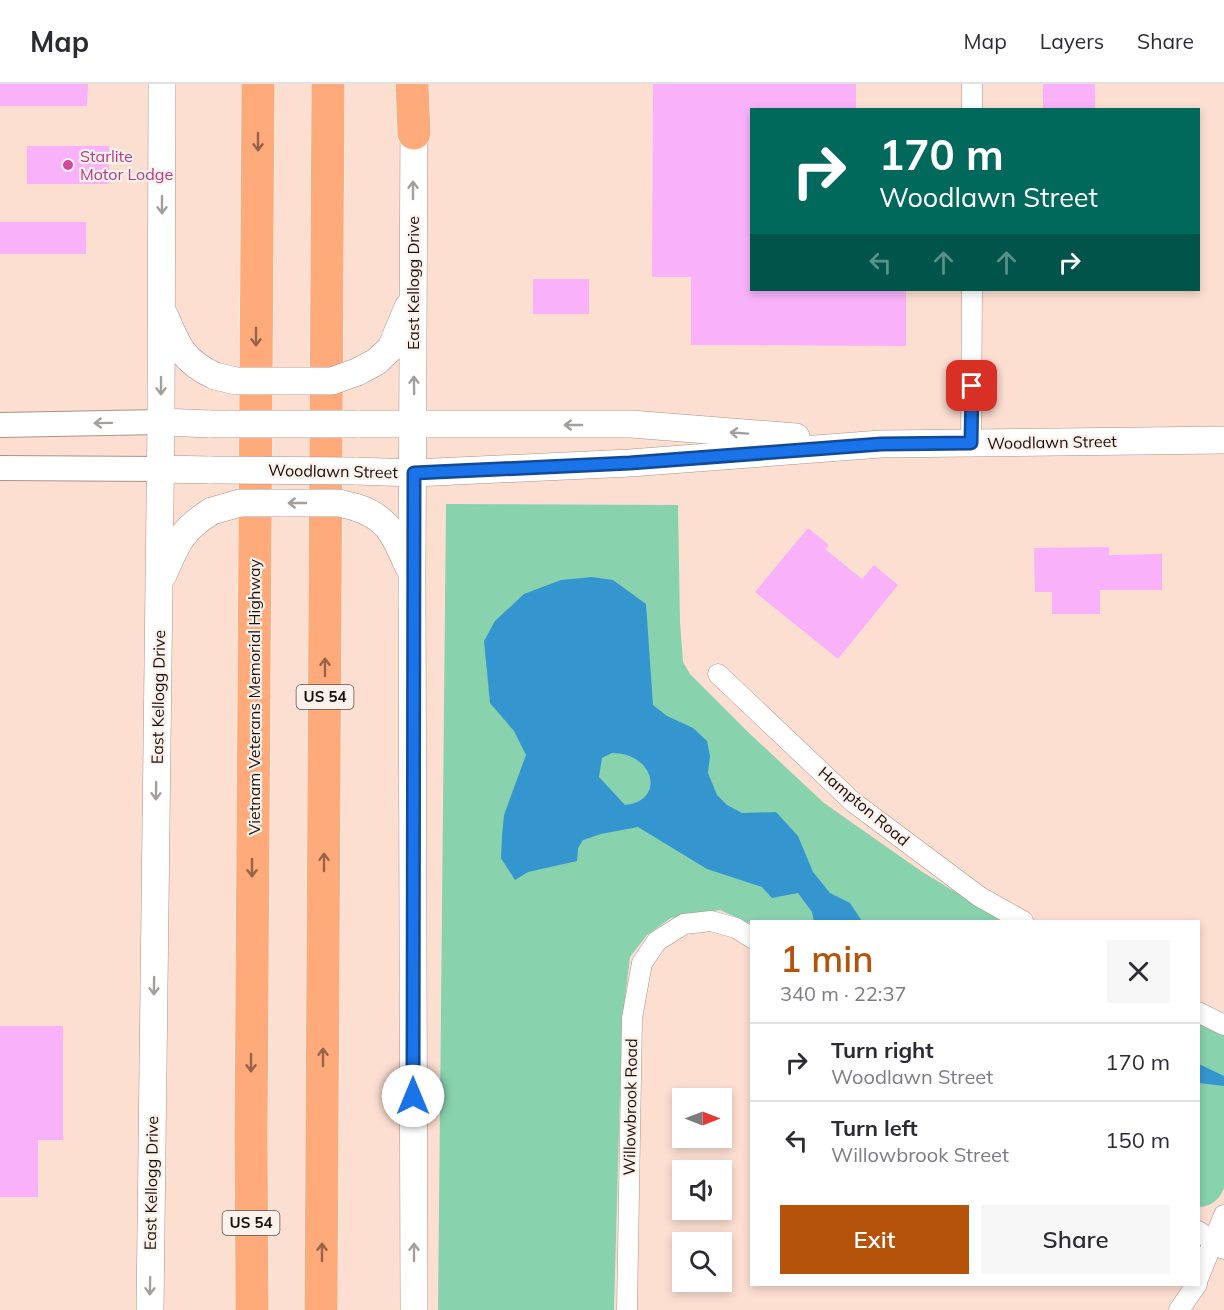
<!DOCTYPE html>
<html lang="en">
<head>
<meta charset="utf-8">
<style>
	:root { --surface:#fff; --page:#f7f7f7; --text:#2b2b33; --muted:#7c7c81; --line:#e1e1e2; --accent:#b45309 }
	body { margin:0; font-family:Mulish,sans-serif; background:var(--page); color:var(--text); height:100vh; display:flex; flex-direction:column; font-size:22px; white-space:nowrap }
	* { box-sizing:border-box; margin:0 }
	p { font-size:20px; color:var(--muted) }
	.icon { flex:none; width:33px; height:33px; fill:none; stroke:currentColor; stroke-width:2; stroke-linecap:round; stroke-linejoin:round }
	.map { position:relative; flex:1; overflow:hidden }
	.side { position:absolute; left:750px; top:836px; width:450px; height:366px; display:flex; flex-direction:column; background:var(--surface); border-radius:0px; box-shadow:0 3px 9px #0003 }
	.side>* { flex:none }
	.guide { position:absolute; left:750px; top:24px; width:450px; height:183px; border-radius:0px; box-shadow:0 3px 9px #0003; background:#00695c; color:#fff; overflow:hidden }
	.needle { width:39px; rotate:90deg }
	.fabs { position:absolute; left:672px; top:1004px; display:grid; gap:12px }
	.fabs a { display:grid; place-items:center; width:60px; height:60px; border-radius:0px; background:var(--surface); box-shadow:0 3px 9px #0003; font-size:30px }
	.pin { position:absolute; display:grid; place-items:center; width:51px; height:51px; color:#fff; margin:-26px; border-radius:12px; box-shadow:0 3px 9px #0006 }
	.me { position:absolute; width:66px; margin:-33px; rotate:0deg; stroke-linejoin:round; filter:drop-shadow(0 0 4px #0008) }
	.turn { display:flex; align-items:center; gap:21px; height:126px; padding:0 30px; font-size:27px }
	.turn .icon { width:78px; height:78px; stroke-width:2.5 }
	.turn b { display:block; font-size:42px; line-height:51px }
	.lanes { display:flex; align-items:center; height:57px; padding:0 30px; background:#0003; justify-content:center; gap:30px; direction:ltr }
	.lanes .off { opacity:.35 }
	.round { display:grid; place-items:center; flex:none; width:63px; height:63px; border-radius:0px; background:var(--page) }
	.summary { display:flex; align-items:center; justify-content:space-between; height:102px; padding:0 30px }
	h1 { font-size:36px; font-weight:600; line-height:45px; color:var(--accent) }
	.button { display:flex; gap:12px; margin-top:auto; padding:12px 30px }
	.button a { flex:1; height:69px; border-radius:0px; background:var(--accent); color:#fff; font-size:24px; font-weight:600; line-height:69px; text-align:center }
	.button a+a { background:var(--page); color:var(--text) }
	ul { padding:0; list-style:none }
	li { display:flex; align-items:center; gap:18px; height:78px; padding:0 30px; border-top:2px solid var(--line) }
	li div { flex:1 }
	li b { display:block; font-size:22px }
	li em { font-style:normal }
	header { display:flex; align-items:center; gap:36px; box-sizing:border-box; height:84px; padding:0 30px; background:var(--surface); border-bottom:2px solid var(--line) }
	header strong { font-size:28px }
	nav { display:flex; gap:33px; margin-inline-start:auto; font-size:21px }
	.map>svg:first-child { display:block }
</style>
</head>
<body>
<header>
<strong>Map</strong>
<nav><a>Map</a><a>Layers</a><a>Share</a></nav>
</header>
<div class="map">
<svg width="1224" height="1226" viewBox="0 0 1224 1226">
	<rect width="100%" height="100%" fill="#fddfd2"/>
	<g fill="#88d2ae">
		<polygon points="446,420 678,421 680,538 683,578 690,590 748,648 824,719 921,787 1003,837 752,837 751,840 720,826 671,834 647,851 630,873 622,939 614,1226 438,1226"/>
		<path d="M 1198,938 L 1224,951 L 1224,1104 C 1219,1116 1212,1122 1199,1123 Z"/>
	</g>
	<g fill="#3596cf" fill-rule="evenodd">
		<path d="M 592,493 L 613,496 L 646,520 L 653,621 L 667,632 L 693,644 L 707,657 L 710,672 L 708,689 L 717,711 L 727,721 L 742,729 L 776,728 L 798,752 L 813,788 L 830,809 L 850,819 L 862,837 L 814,837 L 812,828 L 798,809 L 772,814 L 762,803 L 707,785 L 638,743 L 601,750 L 583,756 L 578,764 L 577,777 L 528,788 L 515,796 L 501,774 L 502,752 L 504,731 L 526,671 L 514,647 L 490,619 L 484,557 L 495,537 L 524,510 L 561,496 ZM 612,669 C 655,669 666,717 625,721 L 599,693 L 602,674 Z"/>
		<polygon points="1199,980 1224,992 1224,1002 1199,999"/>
	</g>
	<g fill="#f9b2f9">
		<polygon points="0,0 88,0 87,22 0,22"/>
		<polygon points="653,0 856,0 856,26 752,26 752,206 906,206 906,262 691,261 691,193 652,193"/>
		<rect x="1043" y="0" width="52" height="26"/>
		<rect x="27" y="62" width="82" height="38"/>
		<rect x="0" y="138" width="86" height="32"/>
		<rect x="533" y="195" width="56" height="35"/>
		<polygon points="808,444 829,461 825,465 862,495 874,481 898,501 838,575 755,508"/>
		<polygon points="1109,463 1109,471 1162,470 1162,506 1100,506 1100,530 1052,530 1052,508 1035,508 1034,464"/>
		<polygon points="0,942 63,942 63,1056 38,1056 38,1113 0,1113"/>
	</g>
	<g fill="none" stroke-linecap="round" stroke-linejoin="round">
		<defs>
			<g id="minor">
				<polyline points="972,26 972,0"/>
				<polyline points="971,359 972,206"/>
				<polyline points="718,590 853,718 980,813 1023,837"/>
				<polyline points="1198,928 1224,941"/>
				<polyline points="1198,1147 1224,1165"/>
				<polyline points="1198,1195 1224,1131"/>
				<polyline points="627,1226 632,934 642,879 657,857 684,840 711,837 736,844 752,854"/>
				<polyline points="1179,1226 1197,1200"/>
			</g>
			<g id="tertiary">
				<polyline points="0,341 161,338"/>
				<polyline points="0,384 160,385"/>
			</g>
			<g id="secondary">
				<path d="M 165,232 C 177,262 184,278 215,292"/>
				<polyline points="357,288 376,278 391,264 408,223"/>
				<polyline points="161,338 211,340"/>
				<polyline points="357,340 631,340 796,353"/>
				<polyline points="160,385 211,386"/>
				<polyline points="355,387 414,389 630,379 881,360 1224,356"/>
				<path d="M 355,423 C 388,433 395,452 408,482"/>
				<path d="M 163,491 C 177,459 181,446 212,427"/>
				<polyline points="150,1226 161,338 162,0"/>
				<polyline points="414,1226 412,491 414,30"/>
			</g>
			<g id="motorway">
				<polyline points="412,0 414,49"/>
				<polyline points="252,1226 251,1051 258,0"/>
				<polyline points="321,1226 328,0"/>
			</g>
		</defs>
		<use href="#minor" stroke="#ad9186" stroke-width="21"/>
		<use href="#tertiary" stroke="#ad9186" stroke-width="26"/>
		<use href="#secondary" stroke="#ad9186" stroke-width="28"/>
		<use href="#motorway" stroke="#fff" stroke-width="34"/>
		<use href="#minor" stroke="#fff" stroke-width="20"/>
		<use href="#tertiary" stroke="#fff" stroke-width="24"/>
		<use href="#secondary" stroke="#fff" stroke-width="27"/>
		<use href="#motorway" stroke="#ffaa7a" stroke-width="33"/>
		<defs>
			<g id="secondary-bridge">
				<polyline points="215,292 236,297 332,297 357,288"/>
				<polyline points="211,340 357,340"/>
				<polyline points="211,386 355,387"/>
				<polyline points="212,427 240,419 339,419 355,423"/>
			</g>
		</defs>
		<use href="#secondary-bridge" stroke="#ad9186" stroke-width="28" stroke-linecap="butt"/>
		<use href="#secondary-bridge" stroke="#fff" stroke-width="27"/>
	</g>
	<defs><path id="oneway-shaft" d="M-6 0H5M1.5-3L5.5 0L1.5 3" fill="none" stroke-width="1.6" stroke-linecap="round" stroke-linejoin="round" transform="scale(1.5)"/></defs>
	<g stroke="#976448">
		<use href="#oneway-shaft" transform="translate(258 58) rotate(90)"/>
		<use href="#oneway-shaft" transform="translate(256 253) rotate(90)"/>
		<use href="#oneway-shaft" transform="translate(325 583) rotate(-90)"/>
		<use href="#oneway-shaft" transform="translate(324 778) rotate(-90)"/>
		<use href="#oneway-shaft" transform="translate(252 784) rotate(90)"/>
		<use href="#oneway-shaft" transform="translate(323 973) rotate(-90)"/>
		<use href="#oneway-shaft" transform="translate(251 979) rotate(90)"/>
		<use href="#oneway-shaft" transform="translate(322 1168) rotate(-90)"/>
	</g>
	<g stroke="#a39f9d">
		<use href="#oneway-shaft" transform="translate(413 106) rotate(-90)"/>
		<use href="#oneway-shaft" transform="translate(162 121) rotate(90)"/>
		<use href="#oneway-shaft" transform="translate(414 301) rotate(-91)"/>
		<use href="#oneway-shaft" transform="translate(161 302) rotate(90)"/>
		<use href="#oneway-shaft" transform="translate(103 339) rotate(179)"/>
		<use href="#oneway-shaft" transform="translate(573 341) rotate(180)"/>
		<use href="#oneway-shaft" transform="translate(739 349) rotate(-176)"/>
		<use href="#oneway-shaft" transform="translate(297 419) rotate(180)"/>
		<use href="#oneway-shaft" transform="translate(156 707) rotate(91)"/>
		<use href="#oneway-shaft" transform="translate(154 902) rotate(91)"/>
		<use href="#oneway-shaft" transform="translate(414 1168) rotate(-90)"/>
		<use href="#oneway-shaft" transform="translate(150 1202) rotate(91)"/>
	</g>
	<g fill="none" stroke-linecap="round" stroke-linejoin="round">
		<defs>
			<polyline id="route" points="413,1012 414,389 630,379 881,360 971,359 972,302"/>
		</defs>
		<use href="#route" stroke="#114b97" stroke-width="15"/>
		<use href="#route" stroke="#1a73e8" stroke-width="10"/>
	</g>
	<circle fill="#d1479c" stroke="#fdf1eb" stroke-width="2" cx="68" cy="81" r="6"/>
	<g text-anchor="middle" stroke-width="4.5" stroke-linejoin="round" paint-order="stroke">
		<g fill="#fdf1eb" stroke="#5d524e" stroke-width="1.5">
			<rect x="296.5" y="601" width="57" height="24" rx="4.5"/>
			<rect x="222.5" y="1127" width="57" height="24" rx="4.5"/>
		</g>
		<g font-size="15" font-weight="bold" fill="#180e0a">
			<text x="325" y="618">US 54</text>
			<text x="251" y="1144">US 54</text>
		</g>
		<g font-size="16" fill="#b23c85" stroke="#fdf1eb" text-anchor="start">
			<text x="80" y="78">Starlite<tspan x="80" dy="18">Motor Lodge</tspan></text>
		</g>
		<g font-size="16" fill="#180e0a" stroke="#fdf1eb">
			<text transform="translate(413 199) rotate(-90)" y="6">East Kellogg Drive</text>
			<text transform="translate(1052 358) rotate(-1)" y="6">Woodlawn Street</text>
			<text transform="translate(333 387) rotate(1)" y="6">Woodlawn Street</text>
			<text transform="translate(158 613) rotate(-89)" y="6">East Kellogg Drive</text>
			<text transform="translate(254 613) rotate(-90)" y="6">Vietnam Veterans Memorial Highway</text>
			<text transform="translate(864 722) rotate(40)" y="6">Hampton Road</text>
			<text transform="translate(630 1023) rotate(-89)" y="6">Willowbrook Road</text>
			<text transform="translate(151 1099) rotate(-89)" y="6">East Kellogg Drive</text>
		</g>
	</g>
</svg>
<div class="fabs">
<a><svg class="needle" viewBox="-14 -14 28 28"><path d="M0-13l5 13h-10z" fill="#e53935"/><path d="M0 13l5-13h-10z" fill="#7c7c81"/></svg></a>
<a><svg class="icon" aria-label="sound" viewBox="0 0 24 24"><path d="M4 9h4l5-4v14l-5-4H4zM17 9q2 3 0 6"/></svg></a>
<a><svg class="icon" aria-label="search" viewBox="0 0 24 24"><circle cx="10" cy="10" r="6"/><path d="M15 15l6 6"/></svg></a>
</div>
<div class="pin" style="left:972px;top:302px;background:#d93025"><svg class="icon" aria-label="arrive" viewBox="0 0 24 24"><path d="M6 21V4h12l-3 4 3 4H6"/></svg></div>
<svg class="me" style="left:413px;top:1012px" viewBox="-20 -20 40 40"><circle r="19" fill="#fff"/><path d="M0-13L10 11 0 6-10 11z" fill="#1a73e8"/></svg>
<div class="guide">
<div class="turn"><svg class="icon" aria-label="right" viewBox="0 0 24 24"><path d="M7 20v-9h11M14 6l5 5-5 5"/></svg><div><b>170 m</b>Woodlawn Street</div></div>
<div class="lanes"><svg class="icon off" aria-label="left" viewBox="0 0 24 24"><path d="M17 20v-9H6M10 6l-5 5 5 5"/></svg><svg class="icon off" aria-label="ahead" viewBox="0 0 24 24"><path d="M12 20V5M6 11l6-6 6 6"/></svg><svg class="icon off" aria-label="ahead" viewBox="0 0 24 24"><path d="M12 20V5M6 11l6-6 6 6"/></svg><svg class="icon" aria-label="right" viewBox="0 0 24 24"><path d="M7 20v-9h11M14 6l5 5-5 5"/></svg></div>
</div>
<section class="side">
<div class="summary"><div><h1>1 min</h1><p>340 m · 22:37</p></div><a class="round"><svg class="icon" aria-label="close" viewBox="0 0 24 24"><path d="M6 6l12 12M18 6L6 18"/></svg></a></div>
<ul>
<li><svg class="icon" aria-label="right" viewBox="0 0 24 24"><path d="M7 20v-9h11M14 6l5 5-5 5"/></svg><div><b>Turn right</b><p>Woodlawn Street</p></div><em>170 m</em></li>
<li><svg class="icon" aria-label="left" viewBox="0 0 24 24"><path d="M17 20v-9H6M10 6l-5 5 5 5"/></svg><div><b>Turn left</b><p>Willowbrook Street</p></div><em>150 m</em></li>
</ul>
<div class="button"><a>Exit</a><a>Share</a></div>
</section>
</div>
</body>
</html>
